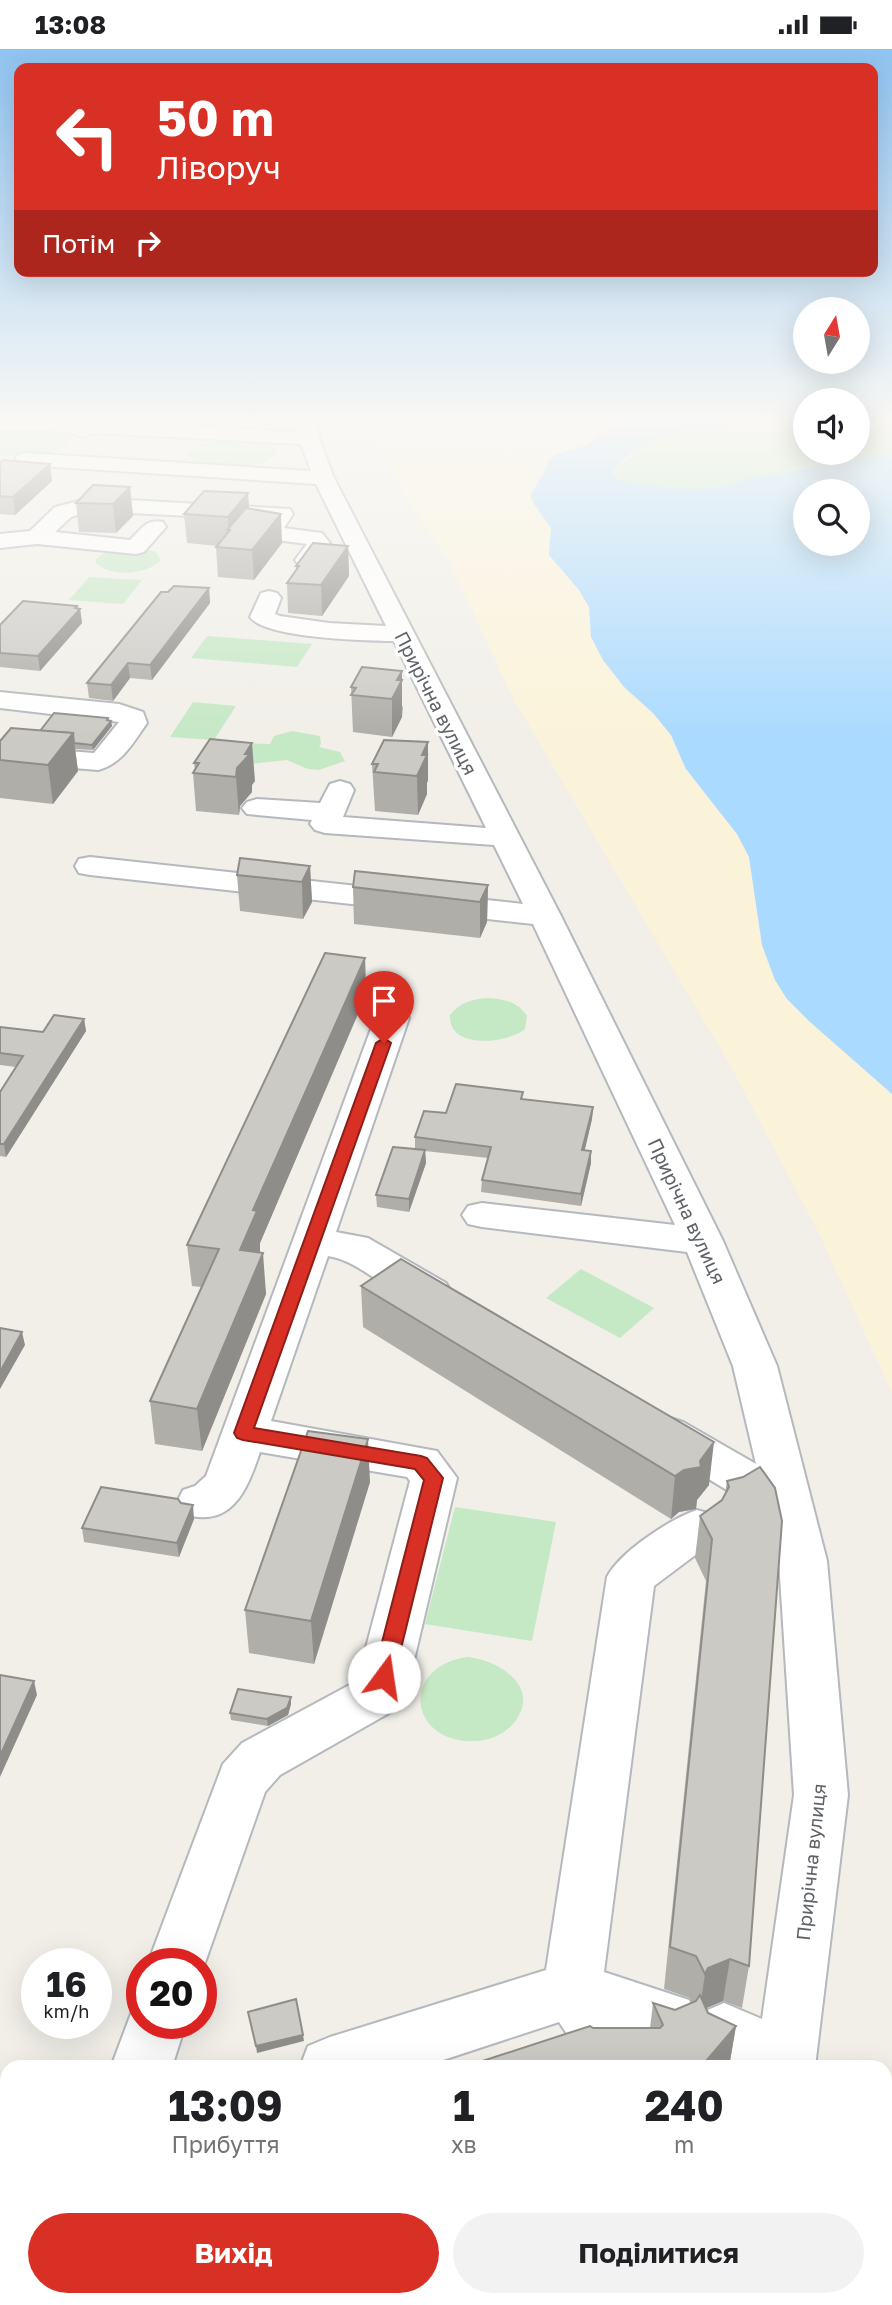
<!DOCTYPE html>
<html lang="uk">
<head>
<meta charset="utf-8">
<style>
	:root { --surface:#fff; --page:#f2f2f2; --text:#202124; --muted:#757577; --accent:#d93025 }
	body { margin:0; font-family:"Golos Text",sans-serif; background:var(--page); color:var(--text); height:100vh; display:flex; flex-direction:column; font-size:26px; white-space:nowrap }
	* { box-sizing:border-box; margin:0 }
	p { font-size:23px; color:var(--muted) }
	.icon { flex:none; width:38px; height:38px; fill:none; stroke:currentColor; stroke-width:2; stroke-linecap:round; stroke-linejoin:round }
	.map { position:relative; flex:1; overflow:hidden }
	.panel { position:absolute; left:0px; top:2011px; width:892px; height:247px; display:flex; flex-direction:column; background:var(--surface); border-radius:21px 21px 0 0; box-shadow:0 7px 28px #0002 }
	.panel>* { flex:none }
	.hud { position:absolute; left:14px; top:14px; width:864px; height:214px; border-radius:14px; box-shadow:0 7px 28px #0002; background:#d93025; color:#fff; overflow:hidden }
	.needle { width:46px; rotate:11deg }
	.controls { position:absolute; left:793px; top:248px; display:grid; gap:14px }
	.controls a { display:grid; place-items:center; width:77px; height:77px; border-radius:50%; background:var(--surface); box-shadow:0 7px 28px #0002; font-size:35px }
	.speed { position:absolute; left:21px; top:1899px; display:flex; gap:14px; font-size:35px; font-weight:700; text-align:center }
	.speed>* { display:grid; place-content:center; width:91px; height:91px; border-radius:50%; background:var(--surface); box-shadow:0 7px 28px #0002; line-height:1 }
	.speed small { font-size:18px; font-weight:400 }
	.speed .limit { border:10px solid #d22; background:#fff; color:#111 }
	.pin { position:absolute; display:grid; place-items:center; width:60px; height:60px; color:#fff; margin:-72px -30px; border-radius:50% 50% 50% 0; rotate:-45deg; box-shadow:0 0 7px #0007 }
	.pin .icon { rotate:45deg }
	.me { position:absolute; width:77px; margin:-38px; rotate:14deg; stroke-linejoin:round; filter:drop-shadow(0 0 5px #0008) }
	.turn { display:flex; align-items:center; gap:24px; height:147px; padding:0 28px; font-size:32px }
	.turn .icon { width:91px; height:91px; stroke-width:2.5 }
	.turn b { display:block; font-size:49px; line-height:60px }
	.then { display:flex; align-items:center; height:66px; padding:0 28px; background:#0003; gap:14px; font-size:26px }
	.eta { display:flex; justify-content:space-evenly; align-items:center; height:119px; text-align:center }
	.eta b { font-size:42px; font-weight:700; line-height:49px }
	.cta { display:flex; gap:14px; margin-top:auto; padding:14px 28px }
	.cta a { flex:1; height:80px; border-radius:42px; background:var(--accent); color:#fff; font-size:28px; font-weight:700; line-height:80px; text-align:center }
	.cta a+a { background:var(--page); color:var(--text) }
	.status { display:flex; justify-content:space-between; align-items:center; height:49px; padding:0 35px; background:var(--surface); direction:ltr }
	.status svg { height:19px; fill:currentColor }
	.map>svg:first-child { display:block }
</style>
</head>
<body>
<div class="status"><b>13:08</b><svg viewBox="0 0 49 12"><path d="M0 12V9h3v3zM5 12V6h3v6zM10 12V3h3v9zM15 12V0h3v12zM26 1h20v11H26zM47 4h2v5h-2z"/></svg></div>
<div class="map">
<svg width="892" height="2256" viewBox="0 0 892 2256">
	<rect width="100%" height="100%" fill="#f1efe8"/>
	<g fill="#c5e8c5">
		<path d="M 630,372 L 805,372 L 805,404 L 858,404 L 858,372 L 892,372 L 892,405 L 742,431 C 720,444 634,443 613,427 L 615,420 L 636,402 Z"/>
		<path d="M 48,377 L 69,384 L 72,389 C 60,410 20,407 0,406 L 0,379 Z"/>
		<path d="M 227,390 L 266,393 L 277,401 L 276,406 C 255,422 210,424 189,408 L 188,403 L 201,395 Z"/>
		<path d="M 140,499 L 156,503 L 161,511 C 148,526 109,529 95,513 C 103,498 125,501 140,499 Z"/>
		<polygon points="89,528 142,531 123,555 69,551"/>
		<polygon points="207,587 312,595 297,618 191,609"/>
		<polygon points="193,653 236,657 214,691 170,688"/>
		<polygon points="292,682 320,687 321,695 319,698 340,703 345,712 319,721 308,720 287,711 248,715 244,694 270,695 274,687"/>
		<path d="M 488,949 C 504,950 518,953 527,967 L 525,980 C 507,995 448,1001 450,966 C 460,953 473,950 488,949 Z"/>
		<polygon points="581,1220 654,1259 620,1289 546,1249"/>
		<polygon points="455,1458 556,1473 532,1592 425,1575"/>
		<path d="M 467,1608 C 500,1611 543,1639 513,1675 C 503,1686 488,1692 474,1692 C 409,1694 399,1618 467,1608 Z"/>
	</g>
	<polygon fill="#fbf3d9" points="358,372 630,372 607,378 588,396 569,402 546,415 538,431 533,456 551,479 549,506 579,541 589,559 591,588 603,611 624,638 653,664 671,686 677,705 700,739 737,785 749,808 762,896 767,915 787,950 892,1045 892,1344 820,1186 729,1014 514,651 449,511 418,467"/>
	<path fill="#aadaff" fill-rule="evenodd" d="M 630,372 L 805,372 C 796,376 780,374 768,375 C 717,377 644,376 612,424 L 617,430 C 645,439 717,446 742,431 L 892,405 L 892,1045 L 810,973 L 787,950 L 775,931 L 762,896 L 749,808 L 737,785 L 686,720 L 671,686 L 653,664 L 624,638 L 603,611 L 591,588 L 589,558 L 579,541 L 549,506 L 551,479 L 531,450 L 531,445 L 546,420 L 548,412 L 557,405 L 588,396 L 607,378 ZM 805,443 L 858,443 L 858,495 L 805,495 Z"/>
	<g fill="none" stroke-linecap="round" stroke-linejoin="round">
		<defs>
			<g id="minor">
				<path d="M 0,372 L 102,372 L 297,383 L 293,372 L 313,372 L 334,429 L 561,867 L 723,1192 L 777,1317 L 827,1512 L 848,1746 L 815,2018 L 735,2018 L 703,2003 L 694,1983 L 703,1963 L 724,1954 L 762,1970 L 794,1746 L 779,1512 L 768,1466 L 651,1395 L 645,1384 L 651,1373 L 667,1368 L 683,1373 L 756,1415 L 733,1317 L 687,1203 L 482,1178 L 468,1175 L 462,1166 L 468,1157 L 482,1154 L 675,1176 L 533,875 L 90,826 L 79,824 L 75,817 L 79,810 L 90,808 L 523,855 L 494,796 L 325,784 L 315,781 L 310,775 L 312,771 L 247,765 L 242,759 L 247,753 L 257,750 L 320,754 L 330,735 L 340,732 L 350,735 L 354,741 L 343,768 L 486,779 L 394,592 C 366,592 264,589 250,568 L 261,544 L 269,542 L 277,544 L 281,549 L 275,565 L 280,567 L 329,574 L 386,577 L 316,435 L 25,416 L 18,414 L 15,410 L 18,406 L 25,404 L 311,422 L 301,395 L 93,384 L 84,388 L 61,382 L 0,381 Z"/>
				<path d="M 91,449 L 290,460 L 293,465 L 284,479 L 322,484 L 330,494 L 320,508 L 342,510 L 346,515 L 342,520 L 334,522 L 301,519 L 295,511 L 307,495 L 261,489 L 258,484 L 267,471 L 92,462 L 71,468 L 55,483 L 130,491 C 141,480 147,469 163,473 L 166,478 L 144,503 L 136,505 L 37,495 L 0,499 L 0,485 L 30,482 L 55,458 Z"/>
				<path d="M 0,643 L 119,655 L 143,663 L 147,674 C 133,694 122,715 98,721 L 0,713 L 0,697 L 94,704 L 119,673 L 0,659 Z"/>
				<path d="M 392,959 L 404,962 L 409,969 L 336,1183 L 368,1189 L 446,1234 L 452,1244 L 446,1254 C 403,1265 369,1213 328,1207 L 271,1372 L 437,1402 L 457,1429 L 410,1628 L 391,1663 L 280,1726 L 265,1743 L 201,1925 L 201,1914 L 148,1914 L 223,1715 L 242,1694 L 355,1633 L 359,1625 L 410,1432 L 407,1428 L 260,1403 C 247,1441 232,1480 183,1465 L 177,1453 L 183,1441 L 195,1437 L 206,1427 L 375,969 L 380,962 Z"/>
				<path d="M 697,1461 L 714,1466 L 721,1479 L 714,1492 L 654,1537 L 604,1923 L 689,1951 L 698,1971 L 689,1991 L 668,2000 L 643,1991 L 655,2018 L 589,2018 L 559,1973 L 422,2018 L 300,2018 L 308,1997 L 330,1988 L 546,1921 L 607,1528 C 620,1503 670,1470 697,1461 Z"/>
				<polygon points="142,1951 142,1974 186,1974 172,2018 111,2018 135,1954"/>
				<polygon points="7,2084 7,2148 0,2150 0,2086"/>
				<polygon points="537,2250 610,2250 608,2256 535,2256"/>
				<polygon points="667,2250 734,2250 732,2256 666,2256"/>
			</g>
		</defs>
		<use href="#minor" stroke="#b5b8bc" stroke-width="4"/>
		<use href="#minor" fill="#fff" fill-rule="evenodd"/>
	</g>
	<g fill="#afaea9">
		<polygon points="0,414 50,415 52,432 15,466 0,465"/>
		<polygon points="130,438 133,467 116,484 79,483 76,454"/>
		<polygon points="248,444 249,459 282,494 254,531 218,528 216,498 218,497 187,494 184,465"/>
		<polygon points="348,497 349,527 322,567 288,564 287,534 296,520 296,517"/>
		<polygon points="209,539 210,554 152,631 130,629 113,652 89,649 87,634 168,543"/>
		<polygon points="78,559 80,560 82,574 40,622 0,618 0,576"/>
		<polygon points="362,618 403,658 402,668 392,688 353,683 351,638"/>
		<polygon points="109,671 111,672 112,677 93,701 75,700 78,722 53,755 0,749 0,691 40,682"/>
		<polygon points="210,690 255,732 252,736 252,743 240,757 239,766 196,762 193,724 195,721 194,714"/>
		<polygon points="384,691 428,731 427,734 427,745 418,766 375,762 372,715"/>
		<polygon points="310,817 312,853 303,870 240,862 237,826"/>
		<polygon points="488,836 487,873 480,889 354,875 353,838"/>
		<polygon points="365,909 366,946 260,1194 260,1203 266,1245 202,1402 155,1395 150,1352 201,1238 192,1237 187,1196"/>
		<polygon points="84,970 86,982 6,1108 0,1107 0,1043 16,1018 0,1016 0,978 43,983"/>
		<polygon points="523,1050 593,1058 592,1070 584,1102 591,1102 591,1114 581,1157 481,1143 482,1131 488,1109 425,1102 426,1114 409,1163 377,1158 376,1146 415,1100 415,1088 446,1064"/>
		<polygon points="361,1237 709,1436 697,1451 696,1460 679,1463 671,1470 363,1278"/>
		<polygon points="743,1428 749,1917 742,1959 723,1952 706,1959 708,1964 736,1977 729,2018 464,2018 593,1979 650,1979 653,1954 675,1961 692,1954 690,1949 664,1940 706,1532 695,1509 700,1467 722,1451 725,1445 727,1432"/>
		<polygon points="370,1433 314,1615 249,1604 245,1561"/>
		<polygon points="194,1470 179,1508 84,1493 82,1479"/>
		<polygon points="291,1655 288,1666 268,1677 231,1671 230,1664"/>
	</g>
	<g fill="#8f8d8a">
		<polygon points="50,415 52,432 15,466 13,448"/>
		<polygon points="130,438 133,467 116,484 113,455"/>
		<polygon points="248,444 250,473 228,481 228,468"/>
		<polygon points="281,465 282,494 254,531 252,501"/>
		<polygon points="348,497 349,527 322,567 321,536"/>
		<polygon points="209,539 210,554 152,631 150,616"/>
		<polygon points="77,557 78,562 80,560 82,574 40,622 38,607"/>
		<polygon points="128,614 130,629 113,652 111,636"/>
		<polygon points="402,622 402,668 392,688 392,650 397,631"/>
		<polygon points="108,669 109,674 111,672 112,677 93,701 92,696"/>
		<polygon points="73,684 78,722 53,755 48,716"/>
		<polygon points="428,693 428,731 427,734 427,745 418,766 417,727 422,706"/>
		<polygon points="252,694 255,732 252,736 252,743 240,757 239,766 236,728 237,719"/>
		<polygon points="310,817 312,853 303,870 302,833"/>
		<polygon points="488,836 487,873 480,889 480,853"/>
		<polygon points="365,909 366,946 260,1194 260,1202 244,1242 240,1201 253,1161"/>
		<polygon points="84,970 86,982 6,1108 4,1095"/>
		<polygon points="593,1058 592,1070 582,1113 582,1101"/>
		<polygon points="425,1101 426,1114 409,1163 409,1150"/>
		<polygon points="591,1102 591,1114 581,1157 581,1145"/>
		<polygon points="263,1204 266,1245 202,1402 197,1360"/>
		<polygon points="22,1283 25,1296 0,1340 0,1323"/>
		<polygon points="368,1390 370,1433 314,1615 311,1572"/>
		<polygon points="714,1393 709,1436 697,1451 696,1460 679,1463 671,1470 675,1427 700,1412"/>
		<polygon points="193,1456 194,1470 179,1508 177,1494"/>
		<polygon points="34,1632 37,1646 0,1728 0,1707"/>
		<polygon points="291,1648 291,1655 288,1666 268,1677 267,1670"/>
		<polygon points="730,1910 723,1952 702,1961 699,1966 705,1925 708,1919"/>
		<polygon points="736,1977 729,2018 701,2018"/>
		<polygon points="303,1986 304,1992 257,2004 256,1997"/>
		<polygon points="34,2250 159,2250 142,2256 18,2256"/>
	</g>
	<g fill="#cccac5" stroke="#8f8d8a" stroke-width="2">
		<polygon points="3,411 50,415 13,448 0,447 0,414"/>
		<polygon points="93,436 130,438 113,455 76,454"/>
		<polygon points="204,442 248,444 228,468 184,465"/>
		<polygon points="246,459 281,465 252,501 216,498 230,481 227,481"/>
		<polygon points="313,494 348,497 321,536 287,534 299,517 296,517"/>
		<polygon points="174,537 209,539 150,616 128,614 111,636 87,634 161,543 168,543"/>
		<polygon points="23,552 77,557 75,559 80,560 38,607 0,604 0,576"/>
		<polygon points="362,618 402,622 397,631 402,631 392,650 351,646 356,639 351,638"/>
		<polygon points="54,664 108,669 107,671 111,672 92,696 74,694 73,684 40,682"/>
		<polygon points="11,679 73,684 48,716 0,711 0,691 1,691"/>
		<polygon points="210,690 252,694 245,705 250,705 237,719 236,728 193,724 199,714 194,714"/>
		<polygon points="384,691 428,693 422,706 427,706 417,727 374,723 378,715 372,715"/>
		<polygon points="240,809 310,817 302,833 237,826"/>
		<polygon points="355,822 488,836 480,853 353,838"/>
		<polygon points="325,904 365,909 253,1161 257,1162 240,1201 263,1204 197,1360 150,1352 219,1200 187,1196"/>
		<polygon points="54,966 84,970 4,1095 0,1095 0,1043 23,1007 0,1004 0,978 43,983"/>
		<polygon points="456,1035 523,1043 521,1050 593,1058 582,1101 591,1102 581,1145 482,1131 491,1098 415,1088 424,1062 446,1064"/>
		<polygon points="393,1098 425,1101 409,1150 376,1146"/>
		<polygon points="401,1210 714,1393 700,1412 701,1418 684,1421 675,1427 361,1237"/>
		<polygon points="0,1279 22,1283 0,1323"/>
		<polygon points="308,1382 368,1390 311,1572 245,1561"/>
		<polygon points="760,1418 775,1439 782,1472 749,1917 730,1910 708,1919 705,1925 696,1907 670,1898 712,1490 700,1467 722,1451 729,1438 727,1432 743,1428"/>
		<polygon points="101,1438 178,1450 181,1454 193,1456 177,1494 82,1479"/>
		<polygon points="0,1626 34,1632 0,1707"/>
		<polygon points="238,1640 291,1648 287,1659 267,1670 230,1664"/>
		<polygon points="700,1946 708,1964 736,1977 701,2018 464,2018 590,1977 593,1979 660,1979 663,1976 653,1954 675,1961 696,1952"/>
		<polygon points="296,1950 303,1986 256,1997 248,1963"/>
		<polygon points="7,2164 7,2250 34,2250 18,2256 0,2256 0,2167"/>
	</g>
	<linearGradient id="sky" x2="0" y2="1"><stop stop-color="#8fc3f1"/><stop offset="0.54" stop-color="#f9f8f5"/><stop offset="1" stop-color="#f9f8f5" stop-opacity="0"/></linearGradient>
	<rect width="892" height="688" fill="url(#sky)"/>
	<polygon fill="#d93025" stroke="#8d1f18" stroke-width="2" points="384,989 391,994 254,1379 421,1407 427,1409 443,1429 394,1628 391,1634 384,1636 376,1634 373,1628 424,1431 415,1420 243,1391 237,1389 234,1384 376,994"/>
	<g text-anchor="middle" stroke-width="7" stroke-linejoin="round" paint-order="stroke">
		<g font-size="19" fill="#5f6368" stroke="#fff">
			<text transform="translate(436 654) rotate(63)" y="7">Прирічна вулиця</text>
			<text transform="translate(687 1162) rotate(65)" y="7">Прирічна вулиця</text>
			<text transform="translate(811 1813) rotate(-84)" y="7">Прирічна вулиця</text>
		</g>
	</g>
</svg>
<div class="controls">
<a><svg class="needle" viewBox="-14 -14 28 28"><path d="M0-13l5 13h-10z" fill="#e53935"/><path d="M0 13l5-13h-10z" fill="#757577"/></svg></a>
<a><svg class="icon" aria-label="sound" viewBox="0 0 24 24"><path d="M4 9h4l5-4v14l-5-4H4zM17 9q2 3 0 6"/></svg></a>
<a><svg class="icon" aria-label="search" viewBox="0 0 24 24"><circle cx="10" cy="10" r="6"/><path d="M15 15l6 6"/></svg></a>
</div>
<div class="speed"><div>16<small>km/h</small></div><div class="limit">20</div></div>
<div class="pin" style="left:384px;top:994px;background:#d93025"><svg class="icon" aria-label="arrive" viewBox="0 0 24 24"><path d="M6 21V4h12l-3 4 3 4H6"/></svg></div>
<svg class="me" style="left:384px;top:1628px" viewBox="-20 -20 40 40"><circle r="19" fill="#fff"/><path d="M0-13L10 11 0 6-10 11z" fill="#d93025"/></svg>
<div class="hud">
<div class="turn"><svg class="icon" aria-label="left" viewBox="0 0 24 24"><path d="M17 20v-9H6M10 6l-5 5 5 5"/></svg><div><b>50 m</b>Ліворуч</div></div>
<div class="then">Потім<svg class="icon" aria-label="right" viewBox="0 0 24 24"><path d="M7 20v-9h11M14 6l5 5-5 5"/></svg></div>
</div>
<section class="panel">
<div class="eta">
<div><b>13:09</b><p>Прибуття</p></div>
<div><b>1</b><p>хв</p></div>
<div><b>240</b><p>m</p></div>
</div>
<div class="cta"><a>Вихід</a><a>Поділитися</a></div>
</section>
</div>
</body>
</html>
